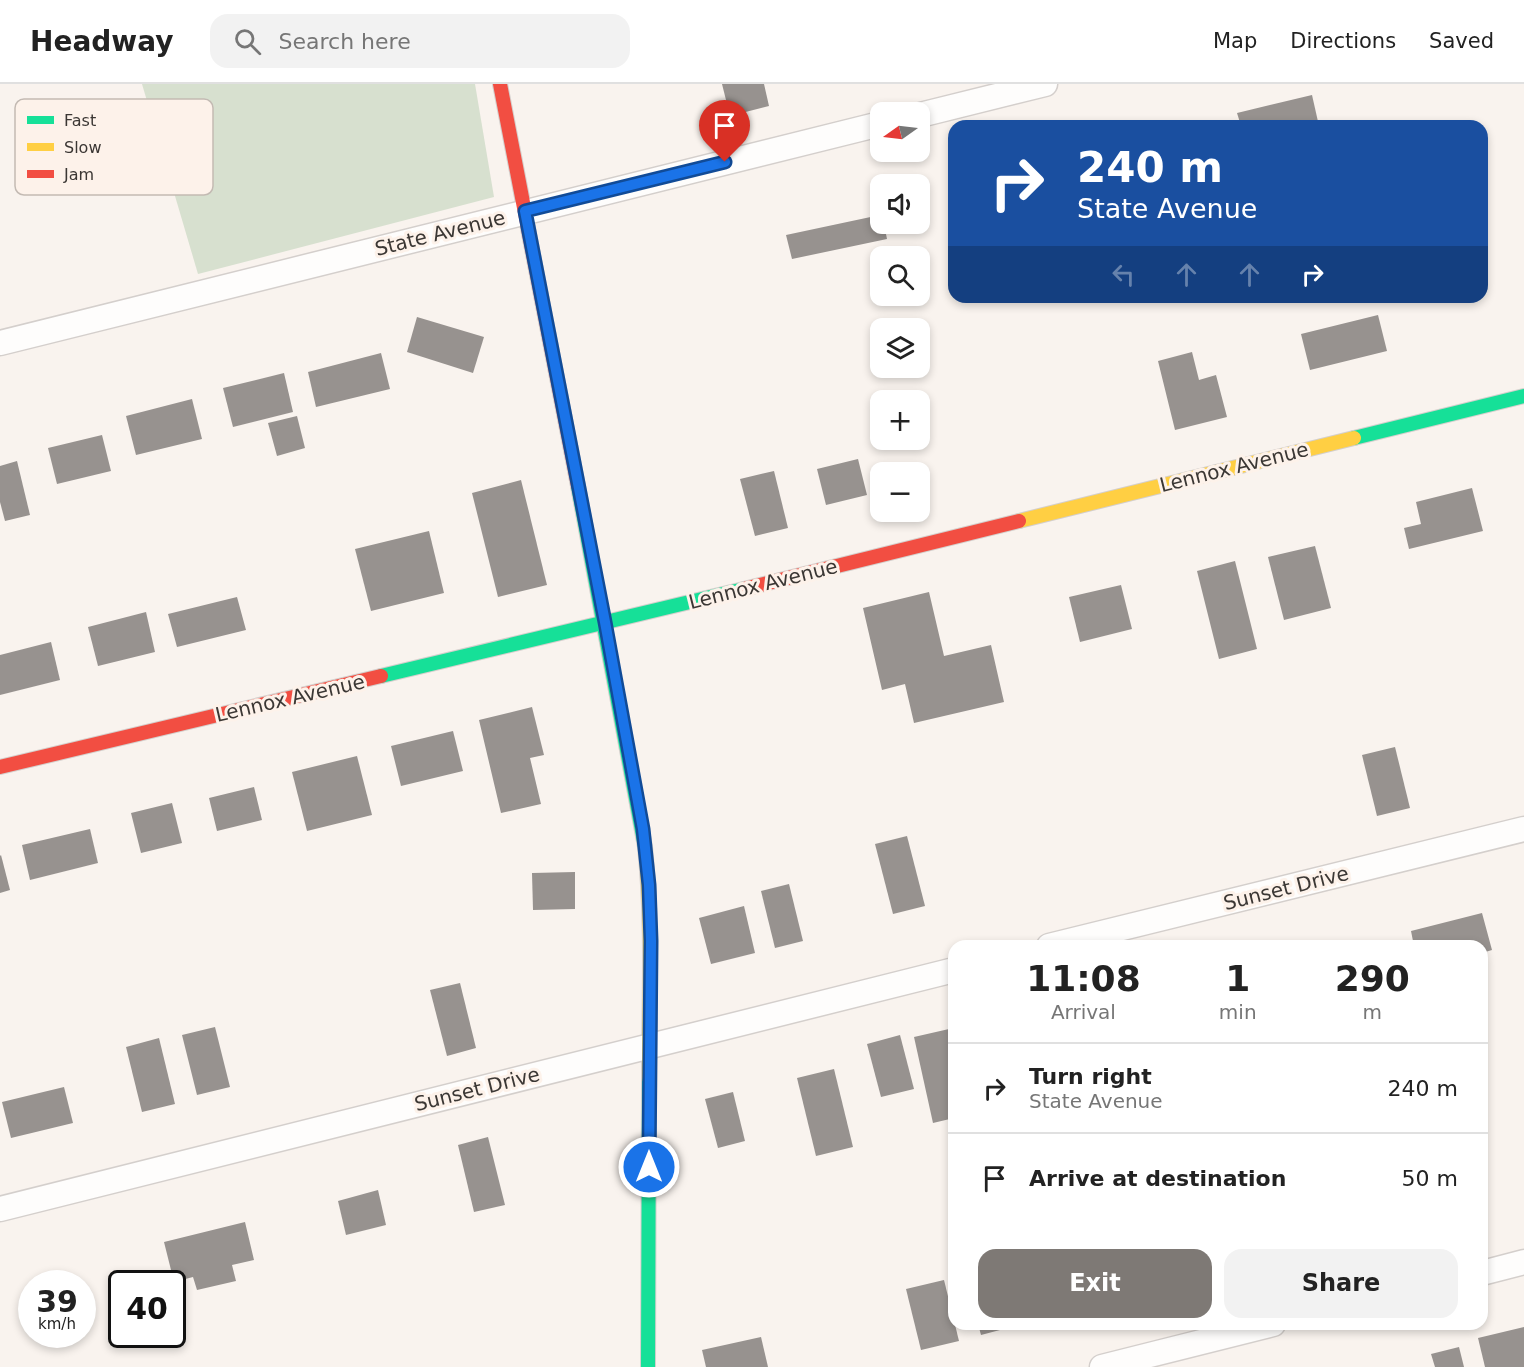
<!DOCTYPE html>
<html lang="en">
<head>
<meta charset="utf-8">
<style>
	:root { --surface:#fff; --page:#f2f2f2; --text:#222; --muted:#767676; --line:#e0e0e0; --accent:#7e7975 }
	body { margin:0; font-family:"DejaVu Sans",sans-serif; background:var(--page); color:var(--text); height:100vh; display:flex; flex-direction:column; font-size:22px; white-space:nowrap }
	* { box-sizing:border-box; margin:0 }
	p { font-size:20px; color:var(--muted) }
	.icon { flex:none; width:33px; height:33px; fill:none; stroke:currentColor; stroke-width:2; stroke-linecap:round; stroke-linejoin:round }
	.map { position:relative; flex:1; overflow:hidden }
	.panel { position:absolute; left:948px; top:856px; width:540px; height:390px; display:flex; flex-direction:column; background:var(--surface); border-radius:18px; box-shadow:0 3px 9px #0003 }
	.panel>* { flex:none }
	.hud { position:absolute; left:948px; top:36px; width:540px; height:183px; border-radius:18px; box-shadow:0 3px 9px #0003; background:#1a4fa0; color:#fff; overflow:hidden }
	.needle { width:39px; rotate:256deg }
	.fabs { position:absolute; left:870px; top:18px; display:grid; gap:12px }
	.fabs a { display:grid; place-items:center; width:60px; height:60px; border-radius:12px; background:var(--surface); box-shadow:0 3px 9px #0003; font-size:30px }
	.speed { position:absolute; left:18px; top:1186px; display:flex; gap:12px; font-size:30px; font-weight:700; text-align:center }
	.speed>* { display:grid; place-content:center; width:78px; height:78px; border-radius:50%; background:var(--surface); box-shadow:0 3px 9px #0003; line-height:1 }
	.speed small { font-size:15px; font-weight:400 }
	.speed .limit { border:3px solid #111; border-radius:9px; background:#fff; color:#111 }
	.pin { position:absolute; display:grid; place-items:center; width:51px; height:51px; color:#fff; margin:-62px -26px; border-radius:50% 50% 50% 0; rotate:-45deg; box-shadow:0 0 6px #0007 }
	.pin .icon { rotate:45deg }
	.me { position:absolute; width:66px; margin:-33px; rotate:0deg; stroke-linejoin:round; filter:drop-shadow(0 0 4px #0008) }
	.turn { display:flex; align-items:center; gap:21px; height:126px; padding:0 30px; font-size:27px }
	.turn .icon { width:78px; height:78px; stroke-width:2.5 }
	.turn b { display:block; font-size:42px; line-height:51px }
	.lanes { display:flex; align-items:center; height:57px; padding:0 30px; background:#0003; justify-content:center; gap:30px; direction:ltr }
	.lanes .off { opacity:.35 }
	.eta { display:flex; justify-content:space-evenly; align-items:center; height:102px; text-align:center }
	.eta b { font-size:36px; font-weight:700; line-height:42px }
	.primary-button { display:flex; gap:12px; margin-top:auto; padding:12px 30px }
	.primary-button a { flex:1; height:69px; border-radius:18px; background:var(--accent); color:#fff; font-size:24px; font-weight:700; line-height:69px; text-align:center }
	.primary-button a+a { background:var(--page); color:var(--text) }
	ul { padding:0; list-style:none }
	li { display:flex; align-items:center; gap:18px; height:90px; padding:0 30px; border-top:2px solid var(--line) }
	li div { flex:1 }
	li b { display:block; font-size:22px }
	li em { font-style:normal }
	header { display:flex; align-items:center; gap:36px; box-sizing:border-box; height:84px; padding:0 30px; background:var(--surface); border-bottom:2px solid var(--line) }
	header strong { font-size:28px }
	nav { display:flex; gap:33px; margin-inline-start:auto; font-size:21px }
	.search { width:420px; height:54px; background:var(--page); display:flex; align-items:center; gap:15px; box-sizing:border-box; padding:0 21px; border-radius:18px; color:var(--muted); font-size:22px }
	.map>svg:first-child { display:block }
</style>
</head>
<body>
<header>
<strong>Headway</strong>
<div class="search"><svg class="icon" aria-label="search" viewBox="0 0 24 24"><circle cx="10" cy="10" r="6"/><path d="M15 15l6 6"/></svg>Search here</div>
<nav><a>Map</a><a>Directions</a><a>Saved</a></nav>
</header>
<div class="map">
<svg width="1524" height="1283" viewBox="0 0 1524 1283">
	<rect width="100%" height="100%" fill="#f9f3ee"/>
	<polygon fill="#d7e0cf" points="142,0 475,0 494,113 198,190"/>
	<g fill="#97928f">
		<polygon points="722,0 764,0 769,22 730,32"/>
		<polygon points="1312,11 1319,42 1241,42 1237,29"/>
		<polygon points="880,131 880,140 884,140 887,155 792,175 786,151"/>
		<polygon points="1378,231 1387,267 1310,286 1301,250"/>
		<polygon points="417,233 484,253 473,289 407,268"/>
		<polygon points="1192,268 1199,296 1216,291 1227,333 1175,346 1158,277"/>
		<polygon points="381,269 390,305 316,323 308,288"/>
		<polygon points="284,289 293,328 233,343 223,304"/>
		<polygon points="192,315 202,355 136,371 126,332"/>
		<polygon points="297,332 305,364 277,372 268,339"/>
		<polygon points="102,351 111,387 57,400 48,364"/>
		<polygon points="858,375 867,411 826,421 817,385"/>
		<polygon points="17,377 30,431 5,437 0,418 0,382"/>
		<polygon points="774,387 788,444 755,452 740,395"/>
		<polygon points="521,396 547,501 498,513 472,409"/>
		<polygon points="1472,404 1483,447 1409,465 1404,444 1421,440 1416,418"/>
		<polygon points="429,447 444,509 371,527 355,465"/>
		<polygon points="1315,462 1331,524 1284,536 1268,473"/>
		<polygon points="1235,477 1257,565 1219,575 1197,487"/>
		<polygon points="1121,501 1132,545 1080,558 1069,513"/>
		<polygon points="929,508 944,572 991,561 1004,618 914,639 905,600 882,606 863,524"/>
		<polygon points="237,513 246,546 177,563 168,530"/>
		<polygon points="146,528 155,568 98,582 88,543"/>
		<polygon points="51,558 60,596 0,611 0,571"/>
		<polygon points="532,623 544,671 530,674 541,720 501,729 479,636"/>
		<polygon points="453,647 463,687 401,702 391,662"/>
		<polygon points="1395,663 1410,724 1377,732 1362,671"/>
		<polygon points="357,672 372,731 307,747 292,688"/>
		<polygon points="254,703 262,736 217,747 209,714"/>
		<polygon points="172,719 182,759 141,769 131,729"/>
		<polygon points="90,745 98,779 30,796 22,761"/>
		<polygon points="907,752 925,822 893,830 875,760"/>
		<polygon points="1,771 10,806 0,809 0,772"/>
		<polygon points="575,788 575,825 533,826 532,789"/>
		<polygon points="789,800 803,857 775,864 761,807"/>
		<polygon points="744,822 755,869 711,880 699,834"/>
		<polygon points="1482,829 1492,866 1482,869 1482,862 1414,862 1411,847"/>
		<polygon points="460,899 476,964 447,972 430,906"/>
		<polygon points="215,943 230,1003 197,1011 182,951"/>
		<polygon points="949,945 954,967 954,1034 933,1039 914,953"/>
		<polygon points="900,951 914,1005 881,1013 867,960"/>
		<polygon points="159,954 175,1020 142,1028 126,963"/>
		<polygon points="834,985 853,1063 816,1072 797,994"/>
		<polygon points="64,1003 73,1039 11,1054 2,1018"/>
		<polygon points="733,1008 745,1057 718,1064 705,1015"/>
		<polygon points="488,1053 505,1121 474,1128 458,1061"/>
		<polygon points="378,1106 386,1141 346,1151 338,1117"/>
		<polygon points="245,1138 254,1176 232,1181 236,1197 197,1206 193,1193 174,1198 164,1158"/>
		<polygon points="944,1196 959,1257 921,1266 906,1205"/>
		<polygon points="978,1240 1019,1240 1019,1241 981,1251"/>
		<polygon points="1524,1243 1524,1283 1485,1283 1478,1254"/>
		<polygon points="761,1253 768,1283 706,1283 702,1266"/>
		<polygon points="1459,1263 1464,1283 1435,1283 1431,1270"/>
	</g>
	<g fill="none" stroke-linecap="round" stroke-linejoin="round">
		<defs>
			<g id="street">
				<polyline points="920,31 1045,0"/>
				<polyline points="0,259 880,40"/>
				<polyline points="1049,862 1524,745"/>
				<polyline points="0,1125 954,886"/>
				<polyline points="1482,1189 1524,1178"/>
				<polyline points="1102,1283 1273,1240"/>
			</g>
			<g id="fast">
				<polyline points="1354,354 1524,312"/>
				<polyline points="578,402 645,763"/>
				<polyline points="381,592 744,505"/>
				<polyline points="648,1283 649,994"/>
			</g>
			<g id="slow">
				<polyline points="1019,437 1354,354"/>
				<path d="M 645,763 C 653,840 649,917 649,994"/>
			</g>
			<g id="jam">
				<polyline points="500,0 578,402"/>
				<polyline points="744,505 1019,437"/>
				<polyline points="0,683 381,592"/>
			</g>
		</defs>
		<use href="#street" stroke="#d4cfcc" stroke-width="27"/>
		<use href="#fast" stroke="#d4cfcc" stroke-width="16"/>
		<use href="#slow" stroke="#d4cfcc" stroke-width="16"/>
		<use href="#jam" stroke="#d4cfcc" stroke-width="16"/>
		<use href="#street" stroke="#fefdfc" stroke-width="24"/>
		<use href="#fast" stroke="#16e098" stroke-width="14"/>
		<use href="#slow" stroke="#ffcf43" stroke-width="14"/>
		<use href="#jam" stroke="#f24e42" stroke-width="14"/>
	</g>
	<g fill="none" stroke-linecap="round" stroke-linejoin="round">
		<defs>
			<polyline id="route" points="649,1083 651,857 649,801 643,745 605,538 525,127 725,78"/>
		</defs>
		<use href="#route" stroke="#114b97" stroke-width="15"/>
		<use href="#route" stroke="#1a73e8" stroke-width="10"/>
	</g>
	<g text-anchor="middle" stroke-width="6" stroke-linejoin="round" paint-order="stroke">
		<g font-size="20" fill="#3b3734" stroke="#fdf2ea">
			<text transform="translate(440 149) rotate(-14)" y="7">State Avenue</text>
			<text transform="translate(1234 383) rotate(-14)" y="7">Lennox Avenue</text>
			<text transform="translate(763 500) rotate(-14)" y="7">Lennox Avenue</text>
			<text transform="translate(290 614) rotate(-13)" y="7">Lennox Avenue</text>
			<text transform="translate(1286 804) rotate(-14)" y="7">Sunset Drive</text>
			<text transform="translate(477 1005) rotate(-14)" y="7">Sunset Drive</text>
		</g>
	</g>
	<rect x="15" y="15" width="198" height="96" rx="9" fill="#fdf2ea" stroke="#c3bab3" stroke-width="1.5"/>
	<rect x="27" y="32" width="27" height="8" fill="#16e098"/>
	<rect x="27" y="59" width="27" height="8" fill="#ffcf43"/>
	<rect x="27" y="86" width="27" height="8" fill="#f24e42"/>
	<g font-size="16" fill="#3b3734">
		<text x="64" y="42">Fast</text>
		<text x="64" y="69">Slow</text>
		<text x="64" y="96">Jam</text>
	</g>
</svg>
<div class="fabs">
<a><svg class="needle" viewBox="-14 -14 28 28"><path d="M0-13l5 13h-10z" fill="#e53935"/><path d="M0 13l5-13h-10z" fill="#767676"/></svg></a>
<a><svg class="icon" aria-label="sound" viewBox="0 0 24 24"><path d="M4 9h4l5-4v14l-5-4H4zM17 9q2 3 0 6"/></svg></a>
<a><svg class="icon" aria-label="search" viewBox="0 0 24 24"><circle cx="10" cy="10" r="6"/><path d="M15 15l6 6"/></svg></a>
<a><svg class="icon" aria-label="layers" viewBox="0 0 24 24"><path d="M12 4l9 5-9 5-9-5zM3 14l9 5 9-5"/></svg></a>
<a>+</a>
<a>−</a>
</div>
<div class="speed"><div>39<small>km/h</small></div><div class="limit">40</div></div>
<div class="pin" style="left:725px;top:78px;background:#d93025"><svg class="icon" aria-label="arrive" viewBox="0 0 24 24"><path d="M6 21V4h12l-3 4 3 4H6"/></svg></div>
<svg class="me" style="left:649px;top:1083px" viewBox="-20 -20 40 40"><circle r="17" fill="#1a73e8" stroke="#fff" stroke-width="3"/><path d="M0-11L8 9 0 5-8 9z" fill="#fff"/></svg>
<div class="hud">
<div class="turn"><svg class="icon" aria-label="right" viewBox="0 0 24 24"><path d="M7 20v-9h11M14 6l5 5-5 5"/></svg><div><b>240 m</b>State Avenue</div></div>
<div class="lanes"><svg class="icon off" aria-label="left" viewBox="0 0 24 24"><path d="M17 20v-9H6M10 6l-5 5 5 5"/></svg><svg class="icon off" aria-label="ahead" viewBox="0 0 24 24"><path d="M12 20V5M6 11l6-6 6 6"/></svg><svg class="icon off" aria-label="ahead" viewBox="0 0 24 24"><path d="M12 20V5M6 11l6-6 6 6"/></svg><svg class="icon" aria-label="right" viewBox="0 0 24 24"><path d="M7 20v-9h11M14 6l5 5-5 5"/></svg></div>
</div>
<section class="panel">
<div class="eta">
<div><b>11:08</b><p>Arrival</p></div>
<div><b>1</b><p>min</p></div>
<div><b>290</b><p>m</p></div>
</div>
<ul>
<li><svg class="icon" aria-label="right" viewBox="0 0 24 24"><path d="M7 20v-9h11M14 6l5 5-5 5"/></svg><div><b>Turn right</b><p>State Avenue</p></div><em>240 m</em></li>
<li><svg class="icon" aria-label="arrive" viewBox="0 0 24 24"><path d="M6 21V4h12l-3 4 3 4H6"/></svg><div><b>Arrive at destination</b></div><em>50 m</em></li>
</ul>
<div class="primary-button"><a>Exit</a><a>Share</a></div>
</section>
</div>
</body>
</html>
